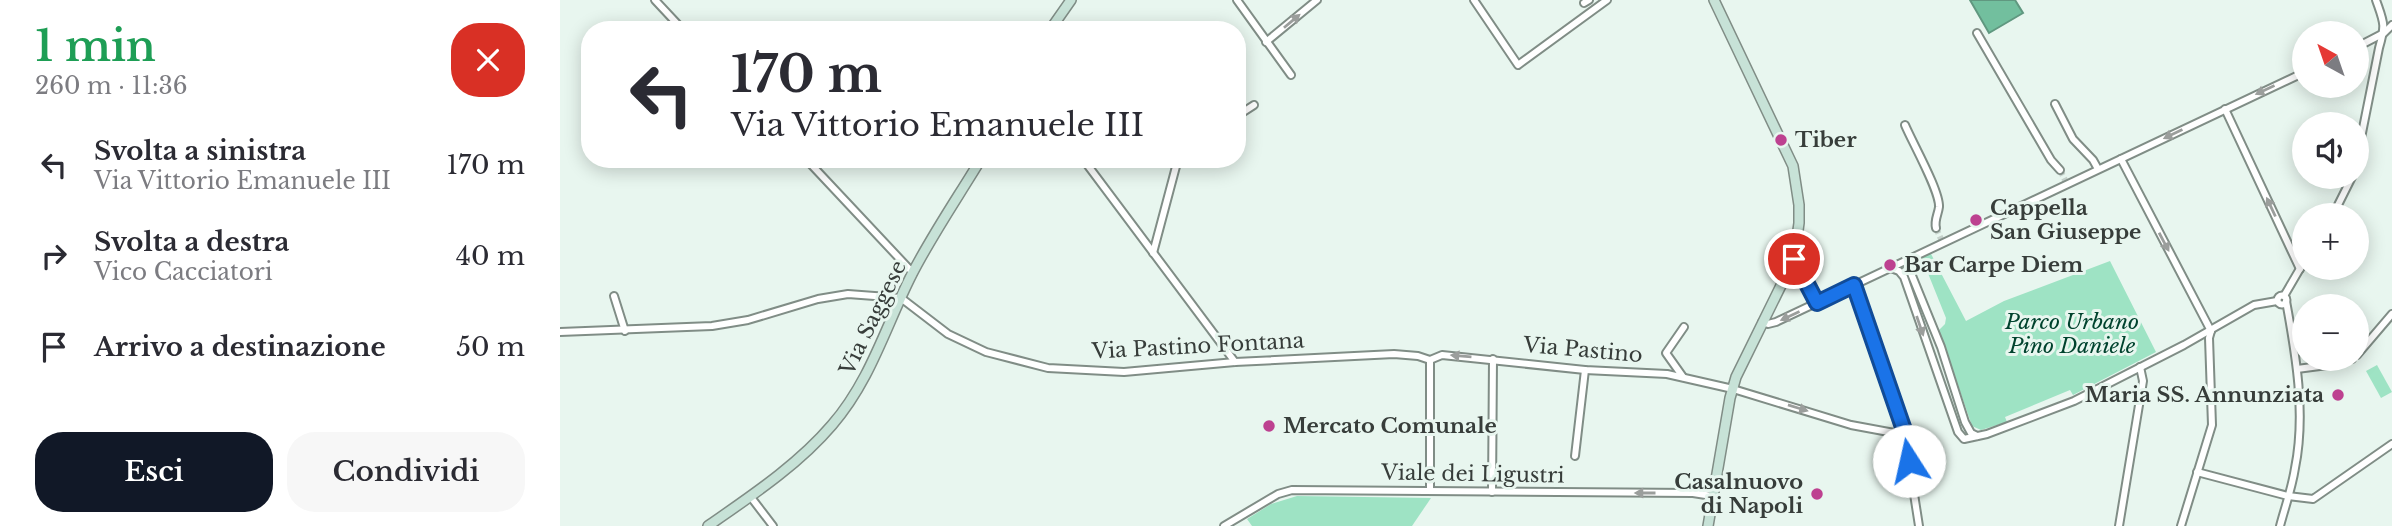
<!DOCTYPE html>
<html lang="it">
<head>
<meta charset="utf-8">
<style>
	:root { --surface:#fff; --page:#f7f7f7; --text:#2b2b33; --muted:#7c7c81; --accent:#111827 }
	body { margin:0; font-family:"Libre Baskerville",serif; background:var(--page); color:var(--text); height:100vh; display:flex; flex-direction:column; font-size:26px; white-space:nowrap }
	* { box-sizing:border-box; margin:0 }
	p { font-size:23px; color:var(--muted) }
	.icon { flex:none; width:38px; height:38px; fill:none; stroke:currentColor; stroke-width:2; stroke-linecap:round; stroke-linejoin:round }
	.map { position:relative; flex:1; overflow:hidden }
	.sheet { display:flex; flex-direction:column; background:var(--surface); width:560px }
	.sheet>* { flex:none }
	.top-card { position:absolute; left:21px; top:21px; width:665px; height:147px; border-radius:28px; box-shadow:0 4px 18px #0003; background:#fff; color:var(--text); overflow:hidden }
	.needle { width:46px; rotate:320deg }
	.controls { position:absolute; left:1732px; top:21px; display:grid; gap:14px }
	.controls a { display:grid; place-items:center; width:77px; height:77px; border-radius:50%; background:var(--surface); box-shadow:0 4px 18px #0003; font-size:35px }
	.pin { position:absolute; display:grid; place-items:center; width:60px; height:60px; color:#fff; margin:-30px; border:4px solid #fff; border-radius:50%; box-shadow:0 2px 7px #0007 }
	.me { position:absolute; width:77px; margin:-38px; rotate:350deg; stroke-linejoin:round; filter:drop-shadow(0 0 5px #0008) }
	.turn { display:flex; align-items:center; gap:24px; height:147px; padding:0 35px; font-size:32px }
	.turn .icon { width:91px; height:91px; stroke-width:2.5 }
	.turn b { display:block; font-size:49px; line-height:60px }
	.round { display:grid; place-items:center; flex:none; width:74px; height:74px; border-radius:28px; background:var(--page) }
	.head { display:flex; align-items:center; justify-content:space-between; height:119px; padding:0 35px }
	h1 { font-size:42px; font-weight:600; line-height:52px; color:#1e9e55 }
	.cta { display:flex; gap:14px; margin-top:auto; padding:14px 35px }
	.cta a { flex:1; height:80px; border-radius:28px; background:var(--accent); color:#fff; font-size:28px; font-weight:600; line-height:80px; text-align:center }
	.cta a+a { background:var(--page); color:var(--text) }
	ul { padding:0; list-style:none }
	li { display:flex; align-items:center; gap:21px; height:91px; padding:0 35px }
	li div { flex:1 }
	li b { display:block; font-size:26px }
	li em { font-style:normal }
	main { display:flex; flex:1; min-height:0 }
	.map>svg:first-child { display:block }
</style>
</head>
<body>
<main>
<section class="sheet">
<div class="head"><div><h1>1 min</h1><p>260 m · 11:36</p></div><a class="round" style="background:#d93025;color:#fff"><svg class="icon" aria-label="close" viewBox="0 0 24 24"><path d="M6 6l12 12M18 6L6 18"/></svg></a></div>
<ul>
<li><svg class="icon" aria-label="left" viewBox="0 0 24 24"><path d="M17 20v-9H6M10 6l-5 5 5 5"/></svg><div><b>Svolta a sinistra</b><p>Via Vittorio Emanuele III</p></div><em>170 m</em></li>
<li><svg class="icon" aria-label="right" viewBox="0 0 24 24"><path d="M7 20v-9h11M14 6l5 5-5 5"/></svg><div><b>Svolta a destra</b><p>Vico Cacciatori</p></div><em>40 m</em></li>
<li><svg class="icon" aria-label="arrive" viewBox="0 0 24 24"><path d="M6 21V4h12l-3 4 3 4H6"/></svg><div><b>Arrivo a destinazione</b></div><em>50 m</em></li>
</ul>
<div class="cta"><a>Esci</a><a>Condividi</a></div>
</section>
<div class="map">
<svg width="1832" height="526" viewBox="0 0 1832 526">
	<rect width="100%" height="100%" fill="#e8f6ef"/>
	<g fill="#9ee3c4">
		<polygon points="1370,252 1406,321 1444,301 1550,261 1596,352 1513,395 1510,390 1445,417 1447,422 1421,430 1412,426 1379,330 1385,324 1386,318 1361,256"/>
		<polygon points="1817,365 1832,392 1821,398 1806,371"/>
		<polygon points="737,496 871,498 852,526 692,526 687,519 711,504"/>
	</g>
	<polygon fill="#72bf9e" stroke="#609880" stroke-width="2" points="1410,0 1455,0 1463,13 1429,33"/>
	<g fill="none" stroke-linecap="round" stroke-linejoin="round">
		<g stroke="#c5d1cb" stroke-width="6" stroke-dasharray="6 3" stroke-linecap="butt">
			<polyline points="1500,170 1505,180"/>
			<polyline points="1376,228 1381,239"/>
		</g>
		<defs>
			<g id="street">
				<polyline points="95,0 123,30"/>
				<polyline points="677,0 731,75"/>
				<polyline points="914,0 958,65 1047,0"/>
				<polyline points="1024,3 1029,0"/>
				<polyline points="1417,33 1491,160 1500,170"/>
				<polyline points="706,42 757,0"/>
				<polyline points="1797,47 1824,33 1832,25"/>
				<polyline points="1495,104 1513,139 1533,160 1538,169"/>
				<polyline points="1665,109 1740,269"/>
				<polyline points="677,116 694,105"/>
				<path d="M 1345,125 C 1352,142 1380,191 1379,207 C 1378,215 1374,220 1376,228"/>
				<path d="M 1797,158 L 1819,48 C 1826,24 1824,23 1816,0"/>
				<polyline points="246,159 353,273"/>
				<polyline points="523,159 675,362"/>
				<polyline points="1561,159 1651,331"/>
				<polyline points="1773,215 1792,177"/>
				<polyline points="593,253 618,159"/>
				<polyline points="1234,259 1257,303"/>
				<polyline points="1346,261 1381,347 1405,422 1411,433 1417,436"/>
				<polyline points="1331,268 1339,271 1344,277 1398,432 1404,439 1427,434 1514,401 1624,345 1694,305 1717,301"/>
				<polyline points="1294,285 1344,430 1359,526"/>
				<circle cx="1722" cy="300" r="4.5"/>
				<polyline points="54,296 65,331"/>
				<polyline points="1724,296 1745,260"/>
				<polyline points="1202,322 1208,324 1216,322 1745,72"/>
				<polyline points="0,332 152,326 188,320 258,299 288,294 341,298 388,334 426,352 488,368 564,372 675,362 834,354 858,356 870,360"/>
				<polyline points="1797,355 1832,314"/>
				<polyline points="870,360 882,355 1025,370 1107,374 1173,389 1291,425 1345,435"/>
				<polyline points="870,360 870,490"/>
				<polyline points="1737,369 1775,364 1792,359"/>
				<polyline points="1123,377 1106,353 1124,327"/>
				<polyline points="1015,456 1025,370"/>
				<polyline points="1637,472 1728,496 1753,499 1832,444"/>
				<polyline points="932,492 933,359"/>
				<polyline points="190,496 213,526"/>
				<polyline points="664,526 718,494 732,490 1133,493 1152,496"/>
				<polyline points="1559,526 1583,381 1580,367"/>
				<polyline points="1621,526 1652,425 1649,338 1651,331"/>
				<path d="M 1720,526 C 1725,507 1732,488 1735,468 C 1746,414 1736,355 1726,301"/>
			</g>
			<g id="secondary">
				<polyline points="490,30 511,0"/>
				<path d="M 148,526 C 191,496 238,465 272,425 C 311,380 326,325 352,274 C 372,235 398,197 421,159"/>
				<polyline points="1148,526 1170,398 1176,377 1234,259 1239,223 1239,205 1233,166 1154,0"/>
			</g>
		</defs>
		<use href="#street" stroke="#808d86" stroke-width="10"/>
		<use href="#secondary" stroke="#808d86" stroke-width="12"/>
		<use href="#street" stroke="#fff" stroke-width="6"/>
		<use href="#secondary" stroke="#c7e2d7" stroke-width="9"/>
	</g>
	<defs><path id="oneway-solid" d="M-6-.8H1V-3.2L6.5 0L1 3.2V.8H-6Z" transform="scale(1.75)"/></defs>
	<g fill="#9b9e9c">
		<use href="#oneway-solid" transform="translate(732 21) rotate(-40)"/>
		<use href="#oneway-solid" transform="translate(1705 90) rotate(155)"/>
		<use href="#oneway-solid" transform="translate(1613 134) rotate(154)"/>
		<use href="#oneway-solid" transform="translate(1711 207) rotate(-115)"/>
		<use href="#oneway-solid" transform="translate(1604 242) rotate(62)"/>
		<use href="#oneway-solid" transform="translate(1230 316) rotate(155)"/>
		<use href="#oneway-solid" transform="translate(1360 326) rotate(71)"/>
		<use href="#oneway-solid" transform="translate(901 356) rotate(-175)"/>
		<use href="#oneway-solid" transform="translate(1238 408) rotate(17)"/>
		<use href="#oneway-solid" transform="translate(1085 493) rotate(-180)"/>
	</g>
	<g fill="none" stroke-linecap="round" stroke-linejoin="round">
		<defs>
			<polyline id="route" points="1234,259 1257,303 1294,285 1344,430 1349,461"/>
		</defs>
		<use href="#route" stroke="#114b97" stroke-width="18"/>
		<use href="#route" stroke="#1a73e8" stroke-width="12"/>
	</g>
	<g fill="#bd4190" stroke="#e8f6ef" stroke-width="2.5">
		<circle cx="1221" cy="140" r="7"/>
		<circle cx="1416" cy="220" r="7"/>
		<circle cx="1330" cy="265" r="7"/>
		<circle cx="1778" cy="395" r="7"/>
		<circle cx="709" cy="426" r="7"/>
		<circle cx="1257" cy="494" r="7"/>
	</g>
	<g text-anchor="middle" stroke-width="6" stroke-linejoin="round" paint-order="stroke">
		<g font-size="21" font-weight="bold" fill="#373d3a" stroke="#e8f6ef" text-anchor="start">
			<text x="1235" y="147">Tiber</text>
			<text x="1430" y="215">Cappella<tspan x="1430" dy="24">San Giuseppe</tspan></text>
			<text x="1344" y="272">Bar Carpe Diem</text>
			<text x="1764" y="402" text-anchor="end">Maria SS. Annunziata</text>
			<text x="723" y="433">Mercato Comunale</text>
			<text x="1243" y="489" text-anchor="end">Casalnuovo<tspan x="1243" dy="24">di Napoli</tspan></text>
		</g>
		<g font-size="21" fill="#373d3a" stroke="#e8f6ef">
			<text transform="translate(313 318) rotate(-64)" y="7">Via Saggese</text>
			<text transform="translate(638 346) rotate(-3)" y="7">Via Pastino Fontana</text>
			<text transform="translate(1023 350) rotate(5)" y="7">Via Pastino</text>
			<text transform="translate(913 474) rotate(1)" y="7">Viale dei Ligustri</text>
		</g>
		<g font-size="21" font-style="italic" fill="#00432e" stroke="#e8f6ef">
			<text x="1512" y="329">Parco Urbano<tspan x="1512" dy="24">Pino Daniele</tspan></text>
		</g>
	</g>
</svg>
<div class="controls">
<a><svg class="needle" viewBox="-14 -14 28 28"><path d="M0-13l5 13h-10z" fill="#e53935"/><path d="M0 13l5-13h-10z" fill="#7c7c81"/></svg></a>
<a><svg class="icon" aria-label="sound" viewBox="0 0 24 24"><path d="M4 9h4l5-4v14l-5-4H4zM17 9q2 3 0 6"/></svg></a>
<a>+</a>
<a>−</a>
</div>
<div class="pin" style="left:1234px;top:259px;background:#d93025"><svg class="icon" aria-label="arrive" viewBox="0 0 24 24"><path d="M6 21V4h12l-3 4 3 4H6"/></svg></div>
<svg class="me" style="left:1349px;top:461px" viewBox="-20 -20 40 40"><circle r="19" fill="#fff"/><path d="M0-13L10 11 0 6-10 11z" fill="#1a73e8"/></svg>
<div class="top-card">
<div class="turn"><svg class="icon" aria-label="left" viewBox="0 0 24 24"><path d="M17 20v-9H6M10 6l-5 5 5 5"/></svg><div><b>170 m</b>Via Vittorio Emanuele III</div></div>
</div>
</div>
</main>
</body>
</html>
